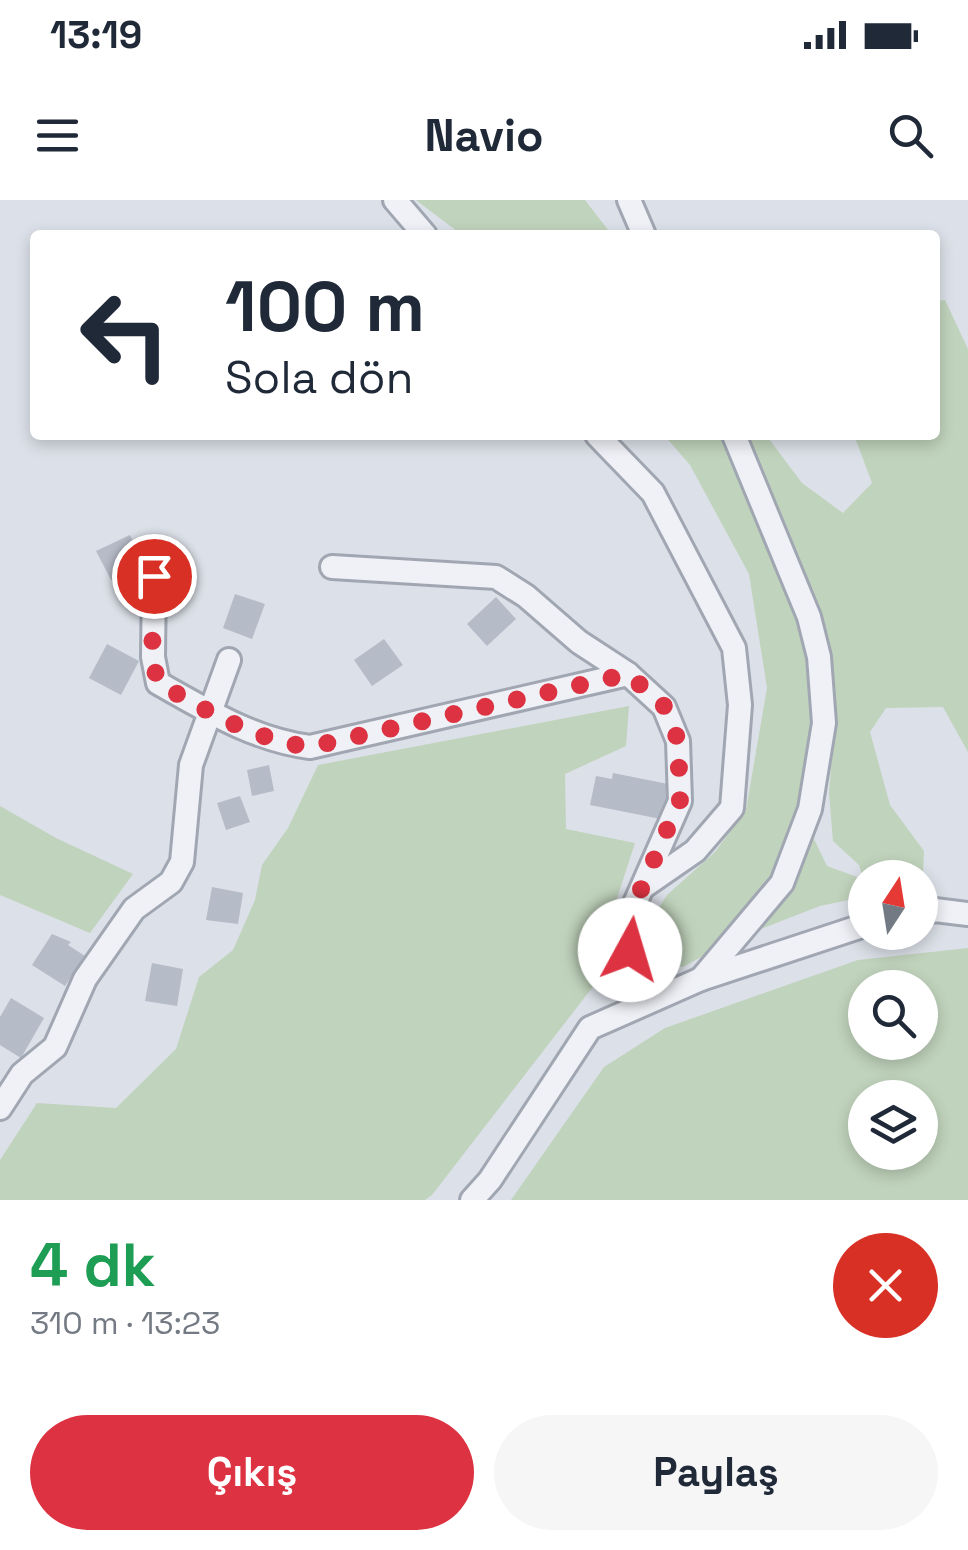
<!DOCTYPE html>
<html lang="tr">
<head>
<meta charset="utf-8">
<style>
	:root { --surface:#fff; --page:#f6f6f7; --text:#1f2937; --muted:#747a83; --accent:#dc3241 }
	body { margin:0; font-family:"Space Grotesk",sans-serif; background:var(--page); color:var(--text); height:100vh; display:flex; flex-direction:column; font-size:38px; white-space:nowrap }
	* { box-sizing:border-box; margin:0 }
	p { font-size:32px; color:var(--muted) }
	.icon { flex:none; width:55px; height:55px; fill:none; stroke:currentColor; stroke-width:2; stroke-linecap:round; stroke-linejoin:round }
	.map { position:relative; height:1000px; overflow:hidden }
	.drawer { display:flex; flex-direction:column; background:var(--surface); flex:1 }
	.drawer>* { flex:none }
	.top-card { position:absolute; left:30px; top:30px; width:910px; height:210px; border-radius:10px; box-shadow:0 5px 15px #0003; background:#fff; color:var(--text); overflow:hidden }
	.needle { width:65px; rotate:12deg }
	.buttons { position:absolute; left:848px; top:660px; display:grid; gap:20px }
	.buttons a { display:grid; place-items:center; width:90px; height:90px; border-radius:50%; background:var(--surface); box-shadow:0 5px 15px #0003; font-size:50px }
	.pin { position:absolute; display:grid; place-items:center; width:85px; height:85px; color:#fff; margin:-42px; border:5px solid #fff; border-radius:50%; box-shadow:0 2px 10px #0007 }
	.me { position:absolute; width:110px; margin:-55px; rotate:6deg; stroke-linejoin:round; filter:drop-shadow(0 0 8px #0008) }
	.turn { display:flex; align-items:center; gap:35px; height:210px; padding:0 30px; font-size:45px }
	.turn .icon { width:130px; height:130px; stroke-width:2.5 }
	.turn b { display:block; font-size:70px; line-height:85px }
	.round { display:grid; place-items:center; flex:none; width:105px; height:105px; border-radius:52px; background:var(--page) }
	.headline { display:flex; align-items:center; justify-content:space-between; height:170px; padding:0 30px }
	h1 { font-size:60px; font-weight:800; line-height:75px; color:#1e9e55 }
	.button { display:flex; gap:20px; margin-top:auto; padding:20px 30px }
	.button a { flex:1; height:115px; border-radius:60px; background:var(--accent); color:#fff; font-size:40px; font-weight:800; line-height:115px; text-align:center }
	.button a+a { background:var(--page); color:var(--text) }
	.status { display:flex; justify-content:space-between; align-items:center; height:70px; padding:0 50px; background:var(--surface); direction:ltr }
	.status svg { height:28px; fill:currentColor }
	header { display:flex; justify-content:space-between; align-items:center; height:130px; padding:0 30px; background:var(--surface); font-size:45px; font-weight:800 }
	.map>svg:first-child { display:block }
</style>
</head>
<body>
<div class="status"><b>13:19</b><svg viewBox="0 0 49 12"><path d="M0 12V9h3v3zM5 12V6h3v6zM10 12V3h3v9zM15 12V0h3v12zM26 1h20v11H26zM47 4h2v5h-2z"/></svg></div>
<header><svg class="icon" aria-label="menu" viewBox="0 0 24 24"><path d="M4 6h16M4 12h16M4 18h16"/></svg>Navio<svg class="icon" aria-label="search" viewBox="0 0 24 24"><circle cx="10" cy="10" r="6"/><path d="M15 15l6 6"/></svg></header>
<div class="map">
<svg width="968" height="1000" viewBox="0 0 968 1000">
	<rect width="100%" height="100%" fill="#dce0e8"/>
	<g fill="#c0d3bc" fill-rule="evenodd">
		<polygon points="416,0 585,0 612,35 462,35"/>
		<polygon points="945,100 968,149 968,552 943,507 886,508 870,532 890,605 924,651 922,697 920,678 865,678 865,685 859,665 833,641 829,593 835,520 812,387 819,516 814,639 827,666 857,677 858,698 820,706 730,741 683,767 653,763 646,728 667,695 715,652 746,610 767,488 749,374 690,265 664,235 766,235 802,283 843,313 872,283 854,235 935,235 935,101"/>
		<polygon points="629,506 626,546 565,574 566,629 635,643 604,738 595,784 432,995 425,1000 0,1000 0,960 37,903 116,908 176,849 199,777 233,750 255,700 262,665 288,628 318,565"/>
		<polygon points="0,606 56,638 133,674 90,733 0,695"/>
		<path d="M 968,748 L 968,1000 L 511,1000 L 604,867 L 665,828 L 858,760 ZM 865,788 L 920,788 L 920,842 L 865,842 ZM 865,898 L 920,898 L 920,952 L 865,952 Z"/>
	</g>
	<g fill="#b6bbc8">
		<polygon points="130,335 144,363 111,380 96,351"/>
		<polygon points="235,394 265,404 252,439 223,428"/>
		<polygon points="496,397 516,419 487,446 467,424"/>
		<polygon points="384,439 403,465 372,486 354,460"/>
		<polygon points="107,444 139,461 121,495 89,478"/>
		<polygon points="269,565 274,591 252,596 247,570"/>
		<polygon points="613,573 673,585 666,620 590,605 596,576 612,579"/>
		<polygon points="240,596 250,622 226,630 217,603"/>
		<polygon points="212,687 243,693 238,724 206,720"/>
		<polygon points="52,734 71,742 68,745 85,756 65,786 32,765"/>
		<polygon points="152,763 183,769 177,806 145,801"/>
		<polygon points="11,798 44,818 21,858 0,845 0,817"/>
	</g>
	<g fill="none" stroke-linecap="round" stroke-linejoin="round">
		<defs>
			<g id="street">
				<polyline points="395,0 425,35"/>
				<polyline points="629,0 644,35"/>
				<polyline points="597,235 653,293 734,448 740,505 732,608 695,651 643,687"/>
				<polyline points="332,367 496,377 526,396 579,442 628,474 664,507 678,541 680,601 625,726 640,804"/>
				<path d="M 154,376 L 153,457 L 158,483 C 206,510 254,540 310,547 L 628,474"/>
				<polyline points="920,714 935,710 968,714"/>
				<polyline points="701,779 782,683 810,609 824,523 819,457 809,417 734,235"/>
				<polyline points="0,908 22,874 55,847 85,779 134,709 171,682 182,662 191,565 229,460"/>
				<polyline points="472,1000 490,980 590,828 701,779 865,725"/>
			</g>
		</defs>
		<use href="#street" stroke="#a1a7b2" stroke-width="28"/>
		<use href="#street" stroke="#eff1f6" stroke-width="22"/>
	</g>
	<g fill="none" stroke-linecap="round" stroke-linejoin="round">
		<path stroke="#dc3241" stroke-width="18" stroke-dasharray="0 32.4" d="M 154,376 L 152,458 L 158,483 C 206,510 254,540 310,547 L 628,474 L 664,506 L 678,540 L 680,600 L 625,726 L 630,750"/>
	</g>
</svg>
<div class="buttons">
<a><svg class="needle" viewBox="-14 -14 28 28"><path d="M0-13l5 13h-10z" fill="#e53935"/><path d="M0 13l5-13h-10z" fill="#747a83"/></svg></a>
<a><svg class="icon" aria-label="search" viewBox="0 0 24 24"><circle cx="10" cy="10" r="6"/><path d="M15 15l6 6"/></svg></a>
<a><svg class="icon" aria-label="layers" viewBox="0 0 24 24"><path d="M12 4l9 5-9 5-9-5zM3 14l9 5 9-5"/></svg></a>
</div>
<div class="pin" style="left:154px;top:376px;background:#d93025"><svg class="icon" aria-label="arrive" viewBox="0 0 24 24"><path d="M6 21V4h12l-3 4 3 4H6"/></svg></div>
<svg class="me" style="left:630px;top:750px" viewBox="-20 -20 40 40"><circle r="19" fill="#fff"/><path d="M0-13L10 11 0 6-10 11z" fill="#dc3241"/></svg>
<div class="top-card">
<div class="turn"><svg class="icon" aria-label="left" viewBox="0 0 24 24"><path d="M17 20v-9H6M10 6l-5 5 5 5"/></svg><div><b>100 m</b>Sola dön</div></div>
</div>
</div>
<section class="drawer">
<div class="headline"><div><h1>4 dk</h1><p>310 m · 13:23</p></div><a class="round" style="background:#d93025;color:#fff"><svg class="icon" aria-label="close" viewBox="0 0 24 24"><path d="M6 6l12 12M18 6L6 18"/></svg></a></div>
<div class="button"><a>Çıkış</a><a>Paylaş</a></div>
</section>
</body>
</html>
